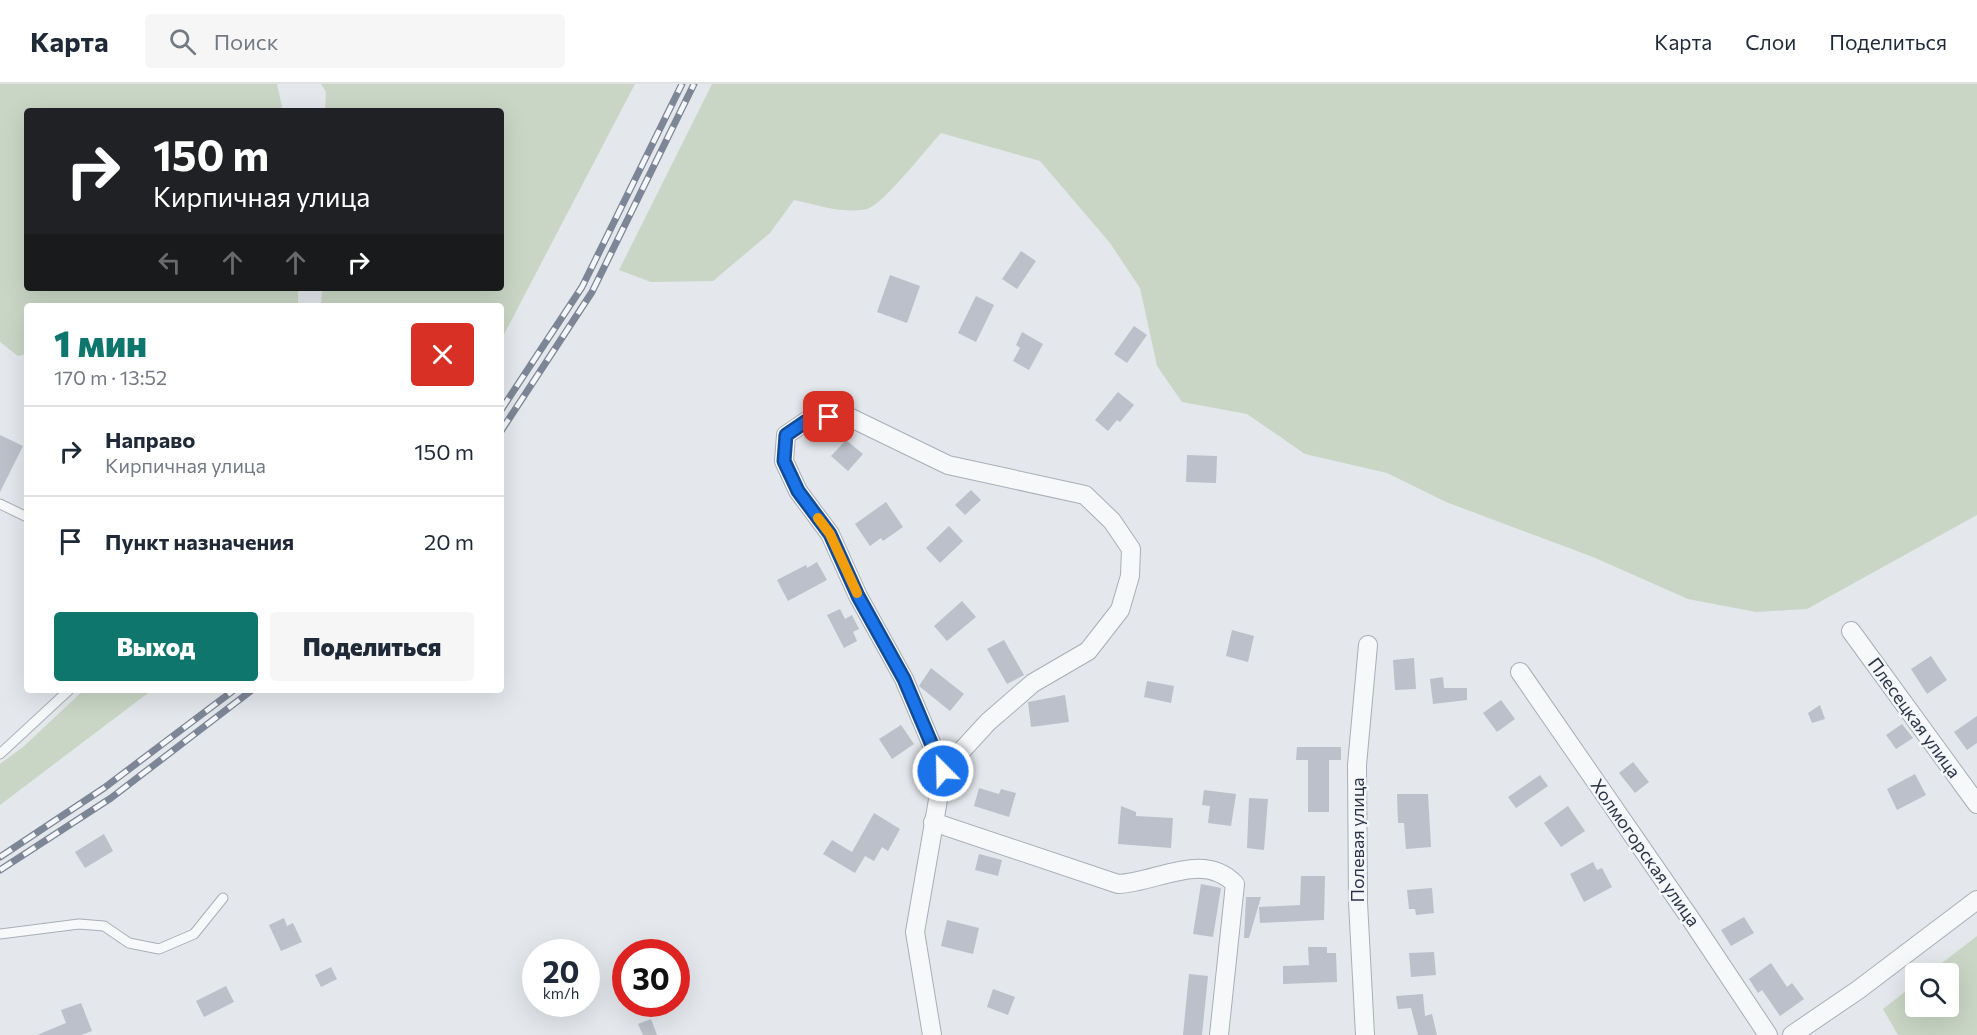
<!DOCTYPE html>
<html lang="ru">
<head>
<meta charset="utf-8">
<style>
	:root { --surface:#fff; --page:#f6f6f7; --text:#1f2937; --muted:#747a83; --line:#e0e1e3; --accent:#0f766e }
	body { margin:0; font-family:Commissioner,sans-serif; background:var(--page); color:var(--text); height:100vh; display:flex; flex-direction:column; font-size:22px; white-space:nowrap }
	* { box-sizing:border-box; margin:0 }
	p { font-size:20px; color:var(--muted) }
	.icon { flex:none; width:33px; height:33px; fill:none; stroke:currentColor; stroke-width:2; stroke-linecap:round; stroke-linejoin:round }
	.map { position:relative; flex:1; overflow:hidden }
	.sheet { position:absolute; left:24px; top:219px; width:480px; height:390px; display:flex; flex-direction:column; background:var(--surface); border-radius:6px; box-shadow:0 6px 24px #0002 }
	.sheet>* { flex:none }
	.banner { position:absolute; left:24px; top:24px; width:480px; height:183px; border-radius:6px; box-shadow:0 6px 24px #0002; background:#202124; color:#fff; overflow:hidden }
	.buttons { position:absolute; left:1905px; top:879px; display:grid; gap:12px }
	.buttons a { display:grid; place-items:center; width:54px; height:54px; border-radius:6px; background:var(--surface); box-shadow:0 6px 24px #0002; font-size:30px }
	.speed { position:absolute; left:522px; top:855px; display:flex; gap:12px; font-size:30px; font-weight:700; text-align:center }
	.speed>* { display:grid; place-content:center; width:78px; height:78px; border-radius:50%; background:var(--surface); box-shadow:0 6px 24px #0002; line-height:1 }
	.speed small { font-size:15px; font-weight:400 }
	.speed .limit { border:9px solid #d22; background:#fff; color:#111 }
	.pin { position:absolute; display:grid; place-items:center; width:51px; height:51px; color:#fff; margin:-26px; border-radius:12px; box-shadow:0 3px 9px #0006 }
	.me { position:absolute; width:66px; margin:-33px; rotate:337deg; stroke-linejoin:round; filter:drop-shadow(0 0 4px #0008) }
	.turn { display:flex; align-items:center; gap:21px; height:126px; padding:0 30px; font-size:27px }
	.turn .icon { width:78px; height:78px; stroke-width:2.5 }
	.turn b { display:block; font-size:42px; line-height:51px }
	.lanes { display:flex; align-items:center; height:57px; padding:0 30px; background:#0003; justify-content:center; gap:30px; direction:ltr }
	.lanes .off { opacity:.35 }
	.round { display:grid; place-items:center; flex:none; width:63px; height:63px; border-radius:6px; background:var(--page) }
	.overview { display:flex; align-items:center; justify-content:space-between; height:102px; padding:0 30px }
	h1 { font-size:36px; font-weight:800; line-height:45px; color:var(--accent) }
	.cta { display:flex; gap:12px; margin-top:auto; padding:12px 30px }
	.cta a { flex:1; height:69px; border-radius:6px; background:var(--accent); color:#fff; font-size:24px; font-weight:800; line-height:69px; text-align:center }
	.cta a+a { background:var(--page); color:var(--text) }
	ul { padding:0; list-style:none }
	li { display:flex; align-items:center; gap:18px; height:90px; padding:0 30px; border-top:2px solid var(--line) }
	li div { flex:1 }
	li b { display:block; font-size:22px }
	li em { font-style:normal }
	header { display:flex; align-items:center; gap:36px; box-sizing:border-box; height:84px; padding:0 30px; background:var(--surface); border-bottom:2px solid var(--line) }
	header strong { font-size:28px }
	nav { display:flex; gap:33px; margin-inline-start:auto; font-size:21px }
	.search { width:420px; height:54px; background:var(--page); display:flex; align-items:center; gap:15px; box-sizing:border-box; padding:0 21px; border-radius:6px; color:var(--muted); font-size:22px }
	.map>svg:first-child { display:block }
</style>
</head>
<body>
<header>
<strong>Карта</strong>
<div class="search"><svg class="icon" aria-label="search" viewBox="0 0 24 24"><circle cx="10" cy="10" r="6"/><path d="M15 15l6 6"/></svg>Поиск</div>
<nav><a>Карта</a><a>Слои</a><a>Поделиться</a></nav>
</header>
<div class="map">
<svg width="1977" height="951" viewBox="0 0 1977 951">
	<rect width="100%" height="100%" fill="#e4e7ec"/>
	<g fill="#c9d6c5">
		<polygon points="0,0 277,0 283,27 27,27 27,204 298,204 298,222 27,222 27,270 18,272 0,258"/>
		<polygon points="321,0 635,0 501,256 501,222 321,222 322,204 501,204 501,27 325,27 326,8"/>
		<path d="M 712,0 L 1977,0 L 1977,431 L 1807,525 L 1756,528 L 1688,515 L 1593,473 L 1446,418 L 1387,389 L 1305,370 L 1247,330 L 1182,318 L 1157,282 L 1140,204 L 1110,159 L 1040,77 L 941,49 C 927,64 884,120 867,125 C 842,130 818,121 794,116 L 770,149 L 713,197 L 651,198 L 619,186 Z"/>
		<polygon points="84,606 152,606 0,721 0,680 23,663"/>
		<polygon points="1977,852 1977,951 1898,951 1883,925 1915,900 1916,922 1948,922 1948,890 1929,889"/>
	</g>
	<g fill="#bbc0ca">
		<polygon points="1021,167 1036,177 1017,205 1002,195"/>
		<polygon points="890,191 920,202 907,239 877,228"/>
		<polygon points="976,212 994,221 976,258 958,249"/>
		<polygon points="1134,242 1147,251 1127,279 1114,270"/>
		<polygon points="1022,248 1043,260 1029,286 1013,277 1020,264 1016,261"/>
		<polygon points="1118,308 1134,321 1120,338 1117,336 1108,347 1095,336"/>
		<polygon points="0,351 23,362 0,408"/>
		<polygon points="846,356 863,370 848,387 831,372"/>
		<polygon points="1187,371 1217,372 1216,399 1186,398"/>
		<polygon points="971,406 981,416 965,431 955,421"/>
		<polygon points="886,418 903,443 883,457 881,454 870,462 855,440"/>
		<polygon points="949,442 963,457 940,479 926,464"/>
		<polygon points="817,478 827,496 788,517 777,496 806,481 807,484"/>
		<polygon points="962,517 976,533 947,557 934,542"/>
		<polygon points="840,525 845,535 852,531 859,545 853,548 857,557 844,564 827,531"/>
		<polygon points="1232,546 1254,552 1248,578 1226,572"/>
		<polygon points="1004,556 1024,591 1007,600 987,565"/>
		<polygon points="1931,572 1947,596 1927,610 1911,585"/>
		<polygon points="1414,574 1416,605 1395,606 1393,576"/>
		<polygon points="931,584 964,610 950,627 919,602"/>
		<polygon points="1443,593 1444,604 1467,604 1467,616 1433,620 1430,595"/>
		<polygon points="1147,597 1174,602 1171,619 1144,613"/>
		<polygon points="1065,611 1069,638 1031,643 1028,618"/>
		<polygon points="1501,616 1515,635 1497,648 1483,629"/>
		<polygon points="1820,621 1825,635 1812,639 1808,629"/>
		<polygon points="1977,632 1977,659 1967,666 1954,648"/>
		<polygon points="1902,640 1913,654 1896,665 1886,651"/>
		<polygon points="901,641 914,660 892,675 879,655"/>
		<polygon points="1297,663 1341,663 1341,676 1329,676 1329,728 1308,728 1308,676 1296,676"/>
		<polygon points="1633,678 1649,698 1635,709 1619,689"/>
		<polygon points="1915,690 1926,711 1897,726 1887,705"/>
		<polygon points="1540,691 1548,702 1516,724 1508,713"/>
		<polygon points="979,704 999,710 1001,705 1016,709 1009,733 974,722"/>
		<polygon points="1204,706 1236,710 1231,742 1208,739 1210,722 1202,721"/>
		<polygon points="1397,710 1428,710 1431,763 1406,765 1404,739 1398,739"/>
		<polygon points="1249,714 1268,715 1264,766 1247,764"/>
		<polygon points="1121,722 1136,728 1136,732 1173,734 1171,764 1118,760"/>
		<polygon points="1568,722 1585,747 1561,763 1544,739"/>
		<polygon points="874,729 900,745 888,767 882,763 874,777 865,772 855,789 823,770 832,756 852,768"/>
		<polygon points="104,750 113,767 85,784 75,768"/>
		<polygon points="979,770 1002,776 998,792 975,786"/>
		<polygon points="1593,778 1597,786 1602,784 1612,803 1584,818 1570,790"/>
		<polygon points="1301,792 1325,792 1324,836 1260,839 1259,823 1300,821"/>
		<polygon points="1201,800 1221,804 1213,853 1193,850"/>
		<polygon points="1432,804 1434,829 1416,831 1415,825 1409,825 1407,806"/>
		<polygon points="1246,813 1261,813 1249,854 1244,854"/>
		<polygon points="1744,833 1754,849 1731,862 1721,846"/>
		<polygon points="284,834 287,842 293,839 302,858 281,867 269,841"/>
		<polygon points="947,836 979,844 973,870 941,862"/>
		<polygon points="1308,863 1327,863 1327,869 1336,869 1337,898 1283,900 1283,882 1309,881"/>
		<polygon points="1434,868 1436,891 1411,893 1409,869"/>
		<polygon points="1771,879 1787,903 1792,899 1804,915 1780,932 1762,906 1758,909 1749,895"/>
		<polygon points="331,883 337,895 321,903 315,891"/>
		<polygon points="1189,890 1208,892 1202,951 1183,951"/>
		<polygon points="226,902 234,918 204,933 196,917"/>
		<polygon points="993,905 1015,913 1008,931 987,923"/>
		<polygon points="1423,910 1425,932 1432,930 1437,951 1418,951 1411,924 1398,925 1396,912"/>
		<polygon points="81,919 92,947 81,951 37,951 66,939 61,926"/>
		<polygon points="651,935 657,951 643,951 638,940"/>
	</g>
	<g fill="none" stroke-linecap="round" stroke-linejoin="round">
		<defs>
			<g id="lane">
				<polyline points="0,420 27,433"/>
				<polyline points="0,670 69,606"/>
				<polyline points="0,850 79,840 104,842 129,859 159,865 194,850 223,814"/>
			</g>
			<g id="street">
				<polyline points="1851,547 1977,720"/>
				<polyline points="1520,588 1692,837 1768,951"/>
				<path d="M 933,738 L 1118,800 C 1156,799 1203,766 1235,800 L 1219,951"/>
				<polyline points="932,951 915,848 943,687 988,638 1033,599 1088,567 1120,526 1130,492 1131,465 1112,437 1085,411 948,381 847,332 811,334 786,351 784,377 798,407 830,450 858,512 904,595 943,687"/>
				<polyline points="1365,951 1358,818 1357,681 1368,561"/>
				<polyline points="1792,951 1858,906 1977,816"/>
			</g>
		</defs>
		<use href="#lane" stroke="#a9aeb7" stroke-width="11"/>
		<use href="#street" stroke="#a9aeb7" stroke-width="20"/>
		<use href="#lane" stroke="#f7f8fa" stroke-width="9"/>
		<use href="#street" stroke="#f7f8fa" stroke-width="18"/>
		<defs>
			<g id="rail">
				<polyline points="501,326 582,203 682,0"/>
				<polyline points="501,347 592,208 694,0"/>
				<polyline points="0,773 104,704 234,606"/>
				<polyline points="0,786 111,714 252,606"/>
			</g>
		</defs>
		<use href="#rail" stroke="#7d8696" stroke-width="7"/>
		<use href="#rail" stroke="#f4f6f9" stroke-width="4.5" stroke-dasharray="14" stroke-linecap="butt"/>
	</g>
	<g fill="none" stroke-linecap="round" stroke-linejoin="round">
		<defs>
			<polyline id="route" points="829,333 811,334 786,351 784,377 798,407 830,450 858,512 904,595 943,687"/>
		</defs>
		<use href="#route" stroke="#114b97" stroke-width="15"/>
		<use href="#route" stroke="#1a73e8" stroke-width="10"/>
		<polyline stroke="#f59e0b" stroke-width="10" points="818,434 830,450 857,509"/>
	</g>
	<g text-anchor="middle" stroke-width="5" stroke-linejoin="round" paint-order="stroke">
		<g font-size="18" fill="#2b3445" stroke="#f4f6f9">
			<text transform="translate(1914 634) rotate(54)" y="6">Плесецкая улица</text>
			<text transform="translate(1358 756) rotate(-90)" y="6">Полевая улица</text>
			<text transform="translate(1645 769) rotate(55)" y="6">Холмогорская улица</text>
		</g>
	</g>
</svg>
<div class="buttons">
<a><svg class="icon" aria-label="search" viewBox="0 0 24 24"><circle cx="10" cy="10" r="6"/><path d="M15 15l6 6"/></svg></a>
</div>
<div class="speed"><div>20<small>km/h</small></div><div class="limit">30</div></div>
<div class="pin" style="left:829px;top:333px;background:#d93025"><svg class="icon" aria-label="arrive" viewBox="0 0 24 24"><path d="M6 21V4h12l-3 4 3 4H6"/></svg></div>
<svg class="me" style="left:943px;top:687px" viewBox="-20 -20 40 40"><circle r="17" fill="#1a73e8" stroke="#fff" stroke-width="3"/><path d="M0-11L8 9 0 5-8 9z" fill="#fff"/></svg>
<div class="banner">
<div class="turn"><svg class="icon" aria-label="right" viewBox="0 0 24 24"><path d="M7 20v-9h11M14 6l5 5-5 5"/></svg><div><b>150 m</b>Кирпичная улица</div></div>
<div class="lanes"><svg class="icon off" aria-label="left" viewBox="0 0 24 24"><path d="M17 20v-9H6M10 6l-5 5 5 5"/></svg><svg class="icon off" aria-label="ahead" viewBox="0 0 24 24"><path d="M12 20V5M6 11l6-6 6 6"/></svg><svg class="icon off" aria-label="ahead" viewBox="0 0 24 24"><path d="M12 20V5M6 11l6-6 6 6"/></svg><svg class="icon" aria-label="right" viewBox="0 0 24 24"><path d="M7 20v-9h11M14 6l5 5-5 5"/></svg></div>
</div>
<section class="sheet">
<div class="overview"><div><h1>1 мин</h1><p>170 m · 13:52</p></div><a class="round" style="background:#d93025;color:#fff"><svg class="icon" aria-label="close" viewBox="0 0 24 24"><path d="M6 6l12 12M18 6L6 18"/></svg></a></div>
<ul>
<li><svg class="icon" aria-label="right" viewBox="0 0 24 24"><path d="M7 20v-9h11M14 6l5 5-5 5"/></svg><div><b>Направо</b><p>Кирпичная улица</p></div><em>150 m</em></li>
<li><svg class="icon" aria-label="arrive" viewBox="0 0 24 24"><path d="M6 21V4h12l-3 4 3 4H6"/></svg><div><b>Пункт назначения</b></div><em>20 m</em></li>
</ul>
<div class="cta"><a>Выход</a><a>Поделиться</a></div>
</section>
</div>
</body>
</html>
